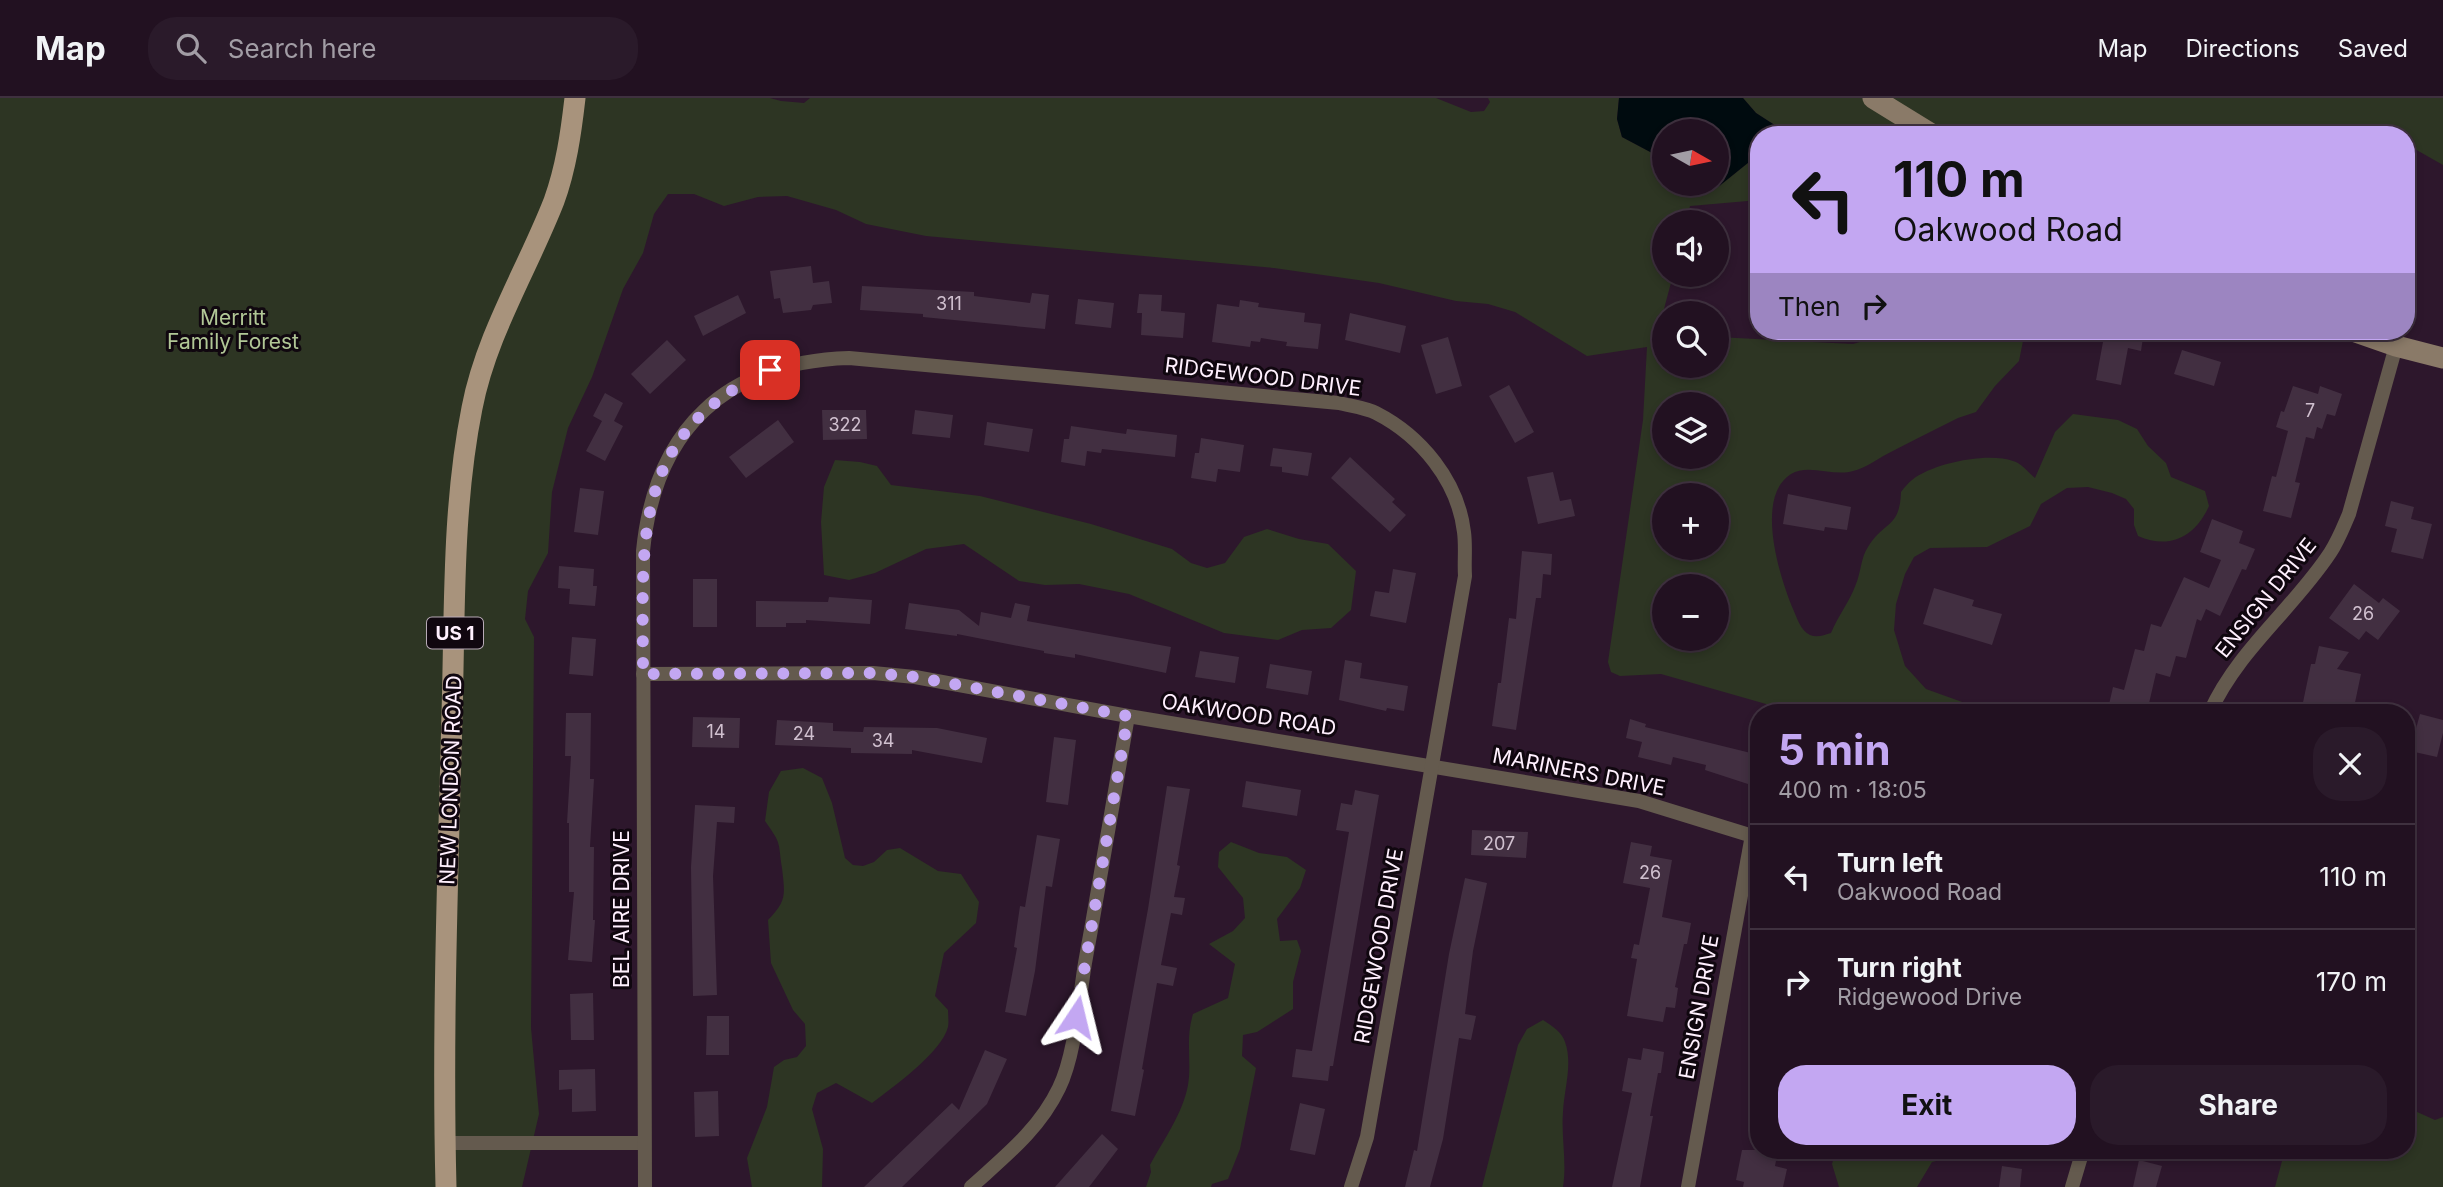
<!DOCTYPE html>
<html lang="en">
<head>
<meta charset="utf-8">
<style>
	:root { --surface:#221121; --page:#2a1a2a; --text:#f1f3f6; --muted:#a29da5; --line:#3f313f; --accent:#c3a7f2 }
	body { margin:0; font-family:Inter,sans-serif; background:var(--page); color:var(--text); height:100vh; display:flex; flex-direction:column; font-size:26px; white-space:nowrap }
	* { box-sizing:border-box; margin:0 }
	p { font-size:23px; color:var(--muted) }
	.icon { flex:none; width:38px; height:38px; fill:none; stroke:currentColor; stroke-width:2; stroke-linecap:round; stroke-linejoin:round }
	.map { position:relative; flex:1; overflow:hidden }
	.panel { position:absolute; left:1750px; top:606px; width:665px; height:455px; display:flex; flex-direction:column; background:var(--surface); border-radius:28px; box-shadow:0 4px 10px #0003,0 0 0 2px var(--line) }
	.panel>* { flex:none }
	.hud { position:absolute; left:1750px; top:28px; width:665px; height:214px; border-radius:28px; box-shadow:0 4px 10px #0003,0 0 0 2px var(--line); background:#c3a7f2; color:#111; overflow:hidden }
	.needle { width:46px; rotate:99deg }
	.tools { position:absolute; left:1652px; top:21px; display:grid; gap:14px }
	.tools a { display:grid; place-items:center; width:77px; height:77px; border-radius:50%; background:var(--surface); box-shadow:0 4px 10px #0003,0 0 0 2px var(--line); font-size:35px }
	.pin { position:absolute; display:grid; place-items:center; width:60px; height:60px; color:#fff; margin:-30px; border-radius:14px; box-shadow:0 4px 10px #0006 }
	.me { position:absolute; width:77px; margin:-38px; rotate:10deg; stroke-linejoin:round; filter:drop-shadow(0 0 5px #0008) }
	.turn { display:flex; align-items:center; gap:24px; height:147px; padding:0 28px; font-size:32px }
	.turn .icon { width:91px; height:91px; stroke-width:2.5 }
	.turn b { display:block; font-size:49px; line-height:60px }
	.then { display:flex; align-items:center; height:66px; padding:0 28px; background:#0003; gap:14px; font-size:26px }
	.round { display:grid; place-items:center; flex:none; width:74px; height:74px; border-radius:28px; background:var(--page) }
	.head { display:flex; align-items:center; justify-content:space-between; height:119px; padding:0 28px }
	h1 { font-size:42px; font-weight:700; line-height:52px; color:var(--accent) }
	.action { display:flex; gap:14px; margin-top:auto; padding:14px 28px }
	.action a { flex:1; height:80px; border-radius:28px; background:var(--accent); color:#111; font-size:28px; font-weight:700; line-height:80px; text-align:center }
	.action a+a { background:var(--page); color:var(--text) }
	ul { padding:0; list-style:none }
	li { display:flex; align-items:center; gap:21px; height:105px; padding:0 28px; border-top:2px solid var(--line) }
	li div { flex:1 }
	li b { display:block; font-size:26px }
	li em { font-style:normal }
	header { display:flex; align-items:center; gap:42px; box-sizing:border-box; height:98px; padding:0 35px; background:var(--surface); border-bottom:2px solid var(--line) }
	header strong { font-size:33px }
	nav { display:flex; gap:38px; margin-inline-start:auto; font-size:24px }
	.search { width:490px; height:63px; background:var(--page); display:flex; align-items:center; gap:18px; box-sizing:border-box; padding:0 24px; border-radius:28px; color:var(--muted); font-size:26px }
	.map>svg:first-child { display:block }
</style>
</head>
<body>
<header>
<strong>Map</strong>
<div class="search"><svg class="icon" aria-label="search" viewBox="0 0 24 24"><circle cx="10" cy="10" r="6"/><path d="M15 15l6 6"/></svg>Search here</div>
<nav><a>Map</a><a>Directions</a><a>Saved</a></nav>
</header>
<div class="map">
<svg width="2443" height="1089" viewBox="0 0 2443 1089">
	<rect width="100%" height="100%" fill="#2d172c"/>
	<g fill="#2d3523" fill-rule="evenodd">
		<path d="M 0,0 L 770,0 L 781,3 L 804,5 L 810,0 L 1436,0 L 1471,14 L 1484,13 L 1490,4 L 1488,0 L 1619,0 L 1617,21 L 1622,39 L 1654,56 L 1664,58 L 1664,86 L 1699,86 L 1718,89 L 1759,56 L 1759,102 L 1690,108 L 1686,124 L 1664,124 L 1664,177 L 1673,177 L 1660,226 L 1664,228 L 1664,268 L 1717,268 L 1717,239 L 1853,246 L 1860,244 L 1875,233 L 2020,233 L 2024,238 L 2019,263 L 1995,288 L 1976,314 L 1958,320 C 1934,332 1910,344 1887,356 C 1876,362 1865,370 1853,373 C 1834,379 1808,365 1791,376 C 1754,399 1780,480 1793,511 C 1797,520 1801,533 1810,537 C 1817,540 1824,537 1831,535 C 1838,518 1850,503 1856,486 C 1861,474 1861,459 1868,449 C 1884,423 1900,430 1901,394 C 1904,390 1908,385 1912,382 C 1933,365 1988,354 2013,363 C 2021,365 2029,375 2035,380 L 2055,334 L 2073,316 L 2118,322 L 2137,331 L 2148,348 L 2166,365 L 2171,379 L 2205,393 L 2209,408 C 2195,439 2170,452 2138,438 L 2134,427 L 2134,411 L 2126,401 L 2112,395 L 2088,389 L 2067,390 L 2041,406 L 2030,428 L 1987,449 L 1930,450 L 1914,459 L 1905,476 L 1896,506 L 1894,532 L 1905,568 L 1926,591 L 1990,614 L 1794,614 L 1661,576 L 1620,578 L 1611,574 L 1608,564 L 1643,322 L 1647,249 L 1587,258 L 1515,214 L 1488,206 L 1456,203 L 1379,185 L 1274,170 L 926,138 L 866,126 L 836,112 L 787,98 L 758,99 L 724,108 L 694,96 L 668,96 L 654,116 L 643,155 L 623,191 L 592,279 L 568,330 L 552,394 L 548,455 L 528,493 L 525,521 L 534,539 L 531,930 L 539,1016 L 522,1089 L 0,1089 ZM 1664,306 L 1717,306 L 1717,359 L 1664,359 ZM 1664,397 L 1717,397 L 1717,450 L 1664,450 ZM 1664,488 L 1717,488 L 1717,541 L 1664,541 Z"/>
		<polygon points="1743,0 2443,0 2443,67 2406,46 2406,37 2386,37 2367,29 2335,37 1968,37 1950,26 1895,37 1881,34 1879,37 1790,37 1756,15"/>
		<polygon points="835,362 860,364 877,368 891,387 980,398 1091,426 1172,451 1191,465 1207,470 1225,465 1244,439 1267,431 1299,441 1328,446 1356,473 1351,512 1331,530 1302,532 1278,542 1224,535 1129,496 1079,486 1045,487 1019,483 964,446 926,451 875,475 849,482 824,477 821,424 824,389"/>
		<path d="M 803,670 L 822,680 L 832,705 L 845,760 L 853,767 L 863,768 L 874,764 L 887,752 L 900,750 L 938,773 L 961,776 L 979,804 L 976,825 L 944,855 L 935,898 L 948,912 C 948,917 949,924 948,929 C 942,954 892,990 872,1005 L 836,985 L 817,995 L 812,1011 L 823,1051 L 822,1089 L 752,1089 L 747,1060 L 767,1009 L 774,969 L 784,962 L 797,959 L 806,948 L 805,926 L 793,912 L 771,865 L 768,822 C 787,802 785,797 782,770 C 778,743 782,747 765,723 L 769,694 L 781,673 Z"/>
		<path d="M 1231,744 L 1259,755 L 1287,759 L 1306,772 L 1300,790 L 1277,821 L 1280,843 L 1297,842 L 1301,853 L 1293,884 L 1293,911 L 1257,934 L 1243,937 L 1242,958 L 1256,970 L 1240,1051 L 1228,1081 L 1212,1086 L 1211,1089 L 1146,1089 L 1151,1074 L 1150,1067 C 1163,1043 1183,1015 1188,987 C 1192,963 1185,942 1193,916 L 1228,900 L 1235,866 L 1209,846 L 1233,833 L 1245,820 L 1243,800 L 1218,769 L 1219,754 Z"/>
		<path d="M 1543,922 C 1552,928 1562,934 1565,944 C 1573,966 1564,991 1563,1014 C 1561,1039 1567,1064 1563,1089 L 1482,1089 L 1518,947 L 1527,931 Z"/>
		<polygon points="2406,1009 2435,1022 2443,1019 2443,1089 2275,1089 2285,1052 2406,1052"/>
		<polygon points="1836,1052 1960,1052 1962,1057 1932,1064 1917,1089 1839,1089 1832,1066"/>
	</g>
	<polygon fill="#000b0f" points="1619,0 1743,0 1756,15 1790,37 1759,37 1759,56 1718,89 1700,87 1717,86 1717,33 1664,33 1664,58 1654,56 1622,39 1617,21"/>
	<g fill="#422f41">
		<polygon points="811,168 813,185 829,183 832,205 813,207 811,212 783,215 780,200 774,201 770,173"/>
		<polygon points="862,188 974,194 974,198 1030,205 1032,195 1049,197 1045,231 923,219 923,216 860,212"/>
		<polygon points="1139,196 1162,197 1161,213 1185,215 1183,240 1141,237 1142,215 1137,215"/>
		<polygon points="738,197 746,215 703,238 694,218"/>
		<polygon points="1078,201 1114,205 1111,230 1075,226"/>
		<polygon points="1240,202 1259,205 1258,209 1305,215 1304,224 1321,226 1318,251 1286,248 1287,244 1261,240 1260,244 1251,243 1250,249 1212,244 1217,206 1239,209"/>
		<polygon points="1350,215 1406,228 1400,255 1345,242"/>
		<polygon points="2105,233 2144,233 2141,253 2128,250 2121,287 2096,282"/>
		<polygon points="1448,239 1462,288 1436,296 1421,247"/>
		<polygon points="667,242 686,262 650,296 631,276"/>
		<polygon points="2182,252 2221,264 2214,288 2174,276"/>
		<polygon points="1509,287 1534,334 1515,345 1489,298"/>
		<polygon points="2293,288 2318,296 2320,288 2342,296 2335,318 2327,316 2322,331 2317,329 2314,341 2306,339 2295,384 2300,385 2291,420 2263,413 2272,378 2276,379 2288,333 2276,329 2281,313 2284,314"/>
		<polygon points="605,295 623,305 614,323 623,328 605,363 586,353 602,323 593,318"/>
		<polygon points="822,312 866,312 867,341 823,342"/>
		<polygon points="915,312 953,317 950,340 912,336"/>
		<polygon points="778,322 794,344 746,380 729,359"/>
		<polygon points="987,324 1033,331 1029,354 984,347"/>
		<polygon points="1071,328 1126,336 1127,331 1177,337 1175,359 1102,351 1101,355 1087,353 1085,368 1061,364 1064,341 1069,341"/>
		<polygon points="1201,340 1244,347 1240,374 1218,371 1216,384 1191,380 1195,355 1199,355"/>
		<polygon points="1273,350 1312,355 1308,378 1282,374 1282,369 1270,368"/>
		<polygon points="1350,359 1395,401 1392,404 1406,417 1390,434 1331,380"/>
		<polygon points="1553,374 1560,403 1571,401 1575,418 1538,426 1527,379"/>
		<polygon points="580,390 604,393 598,437 574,434"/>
		<polygon points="1788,396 1851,409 1847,432 1825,429 1824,433 1783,426"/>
		<polygon points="2391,403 2414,409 2411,421 2432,426 2423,461 2391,454 2397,431 2385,428"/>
		<polygon points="2212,421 2243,433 2239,445 2255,451 2246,472 2242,471 2220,518 2206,511 2201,523 2197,521 2186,560 2176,558 2170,579 2156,575 2147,614 2113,614 2114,612 2108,611 2113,589 2124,592 2135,551 2144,553 2151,526 2161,529 2184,479 2209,490 2221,462 2200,454"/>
		<polygon points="1522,453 1552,456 1551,477 1543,476 1541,500 1536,500 1516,632 1492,628 1498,585 1501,585 1509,520 1516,521"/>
		<polygon points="559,468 594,471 593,488 597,488 595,508 569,506 570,491 558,490"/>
		<polygon points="1393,471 1416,475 1406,525 1370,518 1375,493 1389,495"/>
		<rect x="693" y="481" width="24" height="48"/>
		<polygon points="2354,486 2379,505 2383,500 2400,513 2378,542 2366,533 2359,542 2329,520"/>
		<polygon points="1934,490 1974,502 1972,508 2002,516 1992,547 1923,526"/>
		<polygon points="829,499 872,502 870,526 806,522 806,525 786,525 786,529 756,529 756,503 828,504"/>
		<polygon points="909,505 959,512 979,528 981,514 1011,520 1015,505 1030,508 1027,523 1171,549 1166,575 1075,556 1075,560 1044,555 1044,553 957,536 957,538 905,531"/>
		<polygon points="572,539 596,541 593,578 569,576"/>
		<polygon points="2319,548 2349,554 2337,571 2361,576 2353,614 2301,614 2311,566 2315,566"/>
		<polygon points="1200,553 1239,559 1235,585 1195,579"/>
		<polygon points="1345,562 1362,565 1360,580 1408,588 1404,613 1387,610 1386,613 1339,602"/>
		<polygon points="1270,566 1312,573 1308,597 1266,590"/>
		<polygon points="566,615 591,615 590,681 594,681 590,749 594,749 593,822 595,822 592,864 568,862 574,794 569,794 569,725 567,725 571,658 565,658"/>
		<polygon points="2420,616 2443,622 2443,635 2437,659 2410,653"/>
		<polygon points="693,619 740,620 739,650 692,649"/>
		<polygon points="1630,621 1646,626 1645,629 1759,657 1751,687 1705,672 1706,667 1673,659 1671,667 1638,659 1642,644 1626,640"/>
		<polygon points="777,622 833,625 833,633 863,634 864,629 937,630 987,640 982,665 912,652 912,656 851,655 851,650 775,647"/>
		<polygon points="1054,639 1076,642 1068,707 1046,704"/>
		<polygon points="1246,683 1301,692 1297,718 1242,709"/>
		<polygon points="1167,688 1190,691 1177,767 1180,768 1174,799 1185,800 1182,817 1171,815 1161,867 1177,870 1173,888 1157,885 1142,971 1144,972 1135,1018 1111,1013 1148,811"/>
		<polygon points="1355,692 1379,697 1333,968 1330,968 1328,983 1292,979 1296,951 1312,953 1349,734 1336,732 1341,705 1352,707"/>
		<polygon points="695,707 735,709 734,725 717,724 713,778 717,897 693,898 691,769"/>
		<polygon points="1472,732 1528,734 1526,760 1471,757"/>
		<polygon points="1037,737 1060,741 1052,789 1046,788 1035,873 1026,918 1005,914 1017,850 1014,849 1020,808 1025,809"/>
		<polygon points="1631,744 1652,748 1650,758 1672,762 1662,819 1691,825 1687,846 1684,846 1675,889 1678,890 1675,910 1666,909 1663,924 1627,918 1637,861 1631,860 1634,846 1639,847 1650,790 1623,785"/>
		<polygon points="1465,780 1487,785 1473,853 1465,916 1476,918 1471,942 1459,940 1443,1041 1430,1089 1405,1089 1414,1052 1417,1053 1449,856"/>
		<polygon points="593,895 594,942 571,942 570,896"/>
		<polygon points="707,918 729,918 729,957 706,957"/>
		<polygon points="1643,950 1664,954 1661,975 1658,975 1650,1018 1653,1018 1640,1089 1612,1089 1632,995 1622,993 1628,960 1641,962"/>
		<polygon points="985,952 1007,961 987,1006 902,1089 864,1089 952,1005 959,1012"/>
		<polygon points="595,971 596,1013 572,1014 572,991 559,992 559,972"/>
		<polygon points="718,993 719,1038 695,1039 694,994"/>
		<polygon points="1300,1005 1325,1011 1315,1057 1290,1052"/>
		<polygon points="1102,1036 1118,1051 1089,1089 1055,1089"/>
		<polygon points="1742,1052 1778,1052 1775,1068 1787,1071 1783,1089 1743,1089 1744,1084 1736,1082"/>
		<polygon points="2139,1062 2162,1068 2156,1089 2133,1089"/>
		<polygon points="2002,1068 2022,1071 2020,1089 1999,1089"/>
	</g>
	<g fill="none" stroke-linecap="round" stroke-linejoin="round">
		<g stroke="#645a4e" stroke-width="14">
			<polyline points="643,576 873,575 915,579 1128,618 1639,703 1759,740"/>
			<path d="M 2210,614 C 2238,552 2293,511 2330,455 C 2338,443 2343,430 2349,416 L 2396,248"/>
			<polyline points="445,1045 643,1045"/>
			<path d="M 645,1089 L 643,453 C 655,331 726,264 849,260 L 1339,305 C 1351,308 1366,310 1376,315 C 1421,338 1458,383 1464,434 C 1466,449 1464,464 1465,478 L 1367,1039 L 1351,1089"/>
			<path d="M 971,1089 C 1004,1059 1039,1032 1059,990 C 1075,957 1079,902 1085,865 C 1100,783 1114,701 1128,618"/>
			<polyline points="1688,1089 1752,737"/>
			<polyline points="2072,1089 2083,1052"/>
		</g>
		<g stroke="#8a7a68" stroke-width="21">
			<polyline points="1873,0 1933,37"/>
			<polyline points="2353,233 2396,248 2443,260"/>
		</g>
		<path stroke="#a8937c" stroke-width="21" d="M 446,1089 C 442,931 448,773 452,616 C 455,514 452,410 472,310 C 486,237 527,172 554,103 C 566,70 571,35 575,0"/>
	</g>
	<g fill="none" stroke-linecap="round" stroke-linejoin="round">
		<path stroke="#c3a7f2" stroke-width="12" stroke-dasharray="0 21.6" d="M 770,272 C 629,336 643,444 643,576 L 873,575 L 915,579 L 1128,618 L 1076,919"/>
	</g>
	<g text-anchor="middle" stroke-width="6" stroke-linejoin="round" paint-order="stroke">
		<g font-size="18" fill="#d0c0cf">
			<text x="949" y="212">311</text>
			<text x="2310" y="319">7</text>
			<text x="845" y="333">322</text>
			<text x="2363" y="522">26</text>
			<text x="716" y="640">14</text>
			<text x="804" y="642">24</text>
			<text x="883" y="649">34</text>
			<text x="1499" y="752">207</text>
			<text x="1650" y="781">26</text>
		</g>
		<rect fill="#10070f" stroke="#b7aab6" stroke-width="2" x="427" y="519.5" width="56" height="31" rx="5"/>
		<g font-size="19" font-weight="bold" fill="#fff0fe">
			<text x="455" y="542">US 1</text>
		</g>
		<g font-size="21" fill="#b1c796" stroke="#10070f">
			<text x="233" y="227">Merritt<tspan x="233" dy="24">Family Forest</tspan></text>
		</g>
		<g font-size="21" fill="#fff0fe" stroke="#10070f">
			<text transform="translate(1263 279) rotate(7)" y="7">RIDGEWOOD DRIVE</text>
			<text transform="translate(2266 500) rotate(-51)" y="7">ENSIGN DRIVE</text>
			<text transform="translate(1249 617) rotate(9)" y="7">OAKWOOD ROAD</text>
			<text transform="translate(1579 674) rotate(11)" y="7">MARINERS DRIVE</text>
			<text transform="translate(451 682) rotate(-88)" y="7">NEW LONDON ROAD</text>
			<text transform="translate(622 811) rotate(-90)" y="7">BEL AIRE DRIVE</text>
			<text transform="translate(1379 848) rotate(-80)" y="7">RIDGEWOOD DRIVE</text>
			<text transform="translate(1699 909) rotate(-80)" y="7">ENSIGN DRIVE</text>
		</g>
	</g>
</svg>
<div class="tools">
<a><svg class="needle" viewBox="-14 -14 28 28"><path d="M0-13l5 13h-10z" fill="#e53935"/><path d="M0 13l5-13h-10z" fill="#a29da5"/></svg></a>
<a><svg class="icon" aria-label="sound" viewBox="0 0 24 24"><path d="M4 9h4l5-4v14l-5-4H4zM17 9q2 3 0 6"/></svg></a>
<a><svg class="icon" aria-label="search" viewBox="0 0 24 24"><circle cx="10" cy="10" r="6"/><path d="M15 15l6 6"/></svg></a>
<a><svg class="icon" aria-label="layers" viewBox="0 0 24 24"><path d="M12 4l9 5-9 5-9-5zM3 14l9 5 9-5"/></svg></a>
<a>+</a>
<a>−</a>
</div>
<div class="pin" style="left:770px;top:272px;background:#d93025"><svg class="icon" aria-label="arrive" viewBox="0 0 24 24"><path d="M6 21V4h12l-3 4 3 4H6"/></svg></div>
<svg class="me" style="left:1076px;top:919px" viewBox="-20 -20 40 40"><path d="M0-17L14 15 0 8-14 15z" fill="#c3a7f2" stroke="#fff" stroke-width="4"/></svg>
<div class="hud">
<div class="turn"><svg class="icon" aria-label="left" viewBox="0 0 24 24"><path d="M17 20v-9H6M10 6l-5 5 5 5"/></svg><div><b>110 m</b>Oakwood Road</div></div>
<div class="then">Then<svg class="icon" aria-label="right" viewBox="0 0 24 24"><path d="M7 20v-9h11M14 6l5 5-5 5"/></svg></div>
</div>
<section class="panel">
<div class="head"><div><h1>5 min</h1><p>400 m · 18:05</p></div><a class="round"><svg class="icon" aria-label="close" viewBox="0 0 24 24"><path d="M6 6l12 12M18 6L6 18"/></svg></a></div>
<ul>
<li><svg class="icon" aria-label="left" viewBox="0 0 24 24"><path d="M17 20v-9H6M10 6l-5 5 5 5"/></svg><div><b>Turn left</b><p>Oakwood Road</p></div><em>110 m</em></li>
<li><svg class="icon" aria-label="right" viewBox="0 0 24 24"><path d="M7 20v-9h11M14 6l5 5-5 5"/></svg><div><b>Turn right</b><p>Ridgewood Drive</p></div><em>170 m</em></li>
</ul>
<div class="action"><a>Exit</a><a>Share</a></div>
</section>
</div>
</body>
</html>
